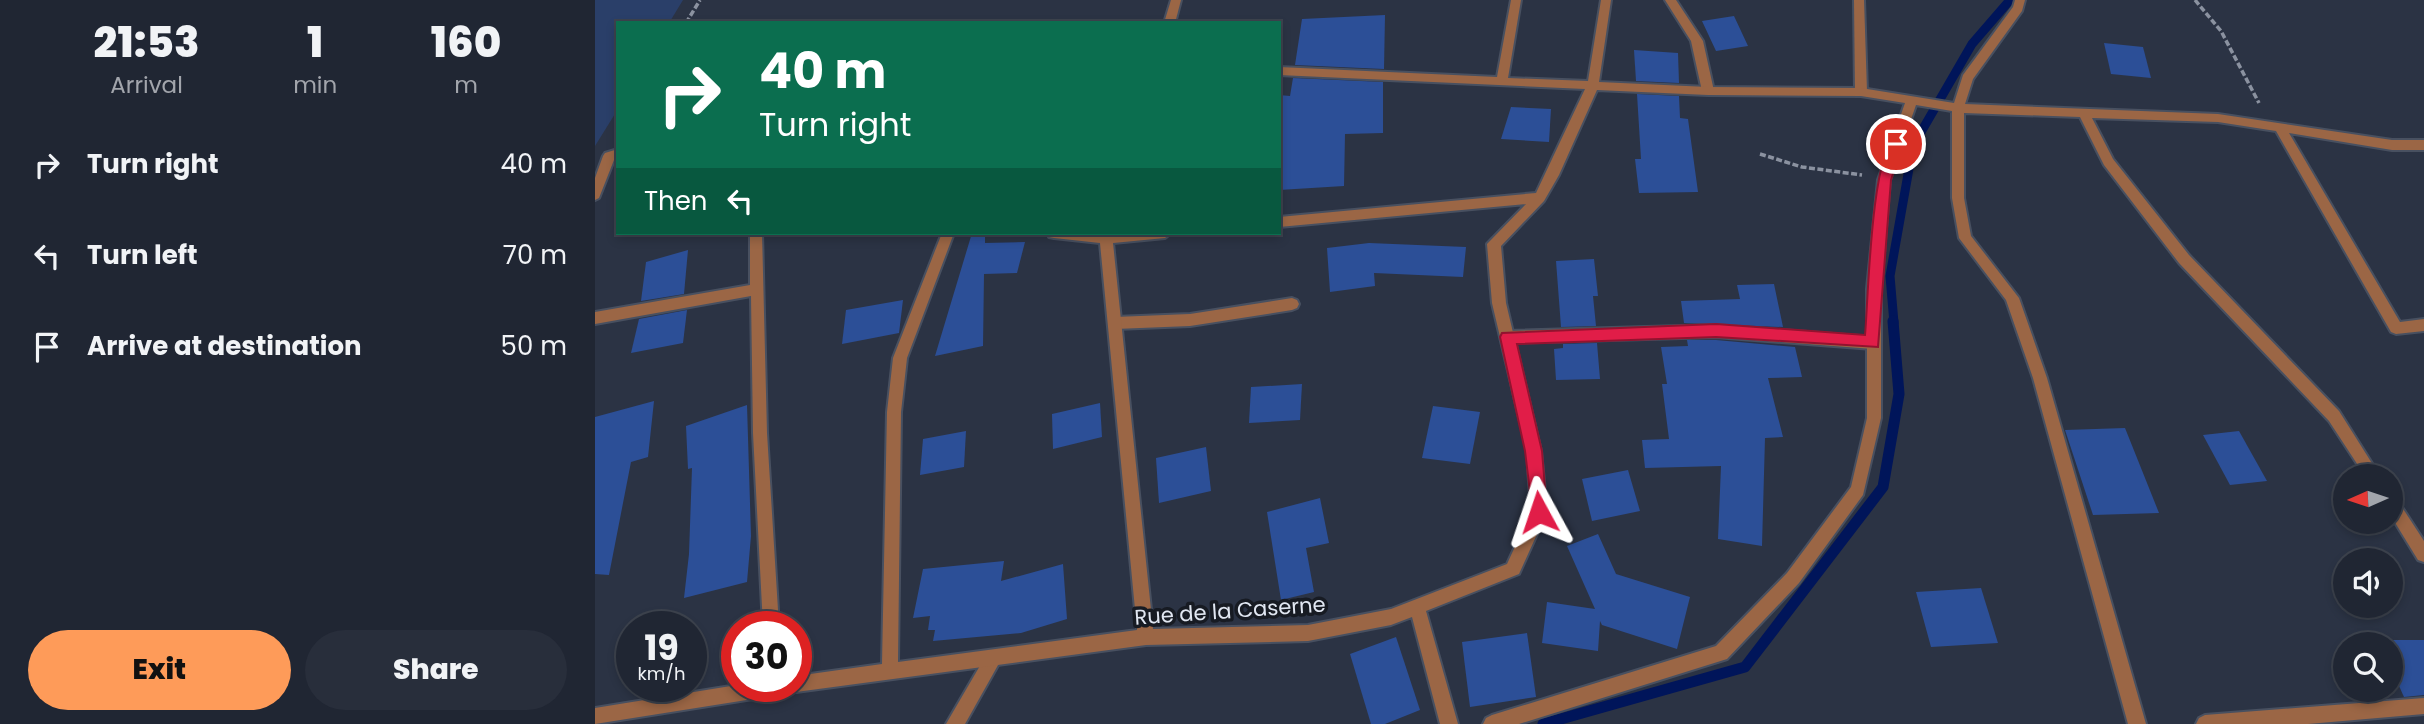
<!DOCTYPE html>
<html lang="en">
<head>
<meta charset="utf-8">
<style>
	:root { --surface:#202633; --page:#282e3b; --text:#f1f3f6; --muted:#a2a5ac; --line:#3d434e; --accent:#fe9b59 }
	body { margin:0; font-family:Poppins,sans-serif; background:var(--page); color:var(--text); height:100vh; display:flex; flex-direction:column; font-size:26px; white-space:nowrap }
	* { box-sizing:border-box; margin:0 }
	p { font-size:23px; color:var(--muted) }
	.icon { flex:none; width:38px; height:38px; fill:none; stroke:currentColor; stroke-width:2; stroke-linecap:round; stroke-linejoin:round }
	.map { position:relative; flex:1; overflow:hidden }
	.sheet { display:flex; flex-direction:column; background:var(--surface); width:595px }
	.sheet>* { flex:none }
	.guide { position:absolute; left:21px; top:21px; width:665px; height:214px; border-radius:0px; box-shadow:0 4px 10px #0003,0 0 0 2px var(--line); background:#0b6e4f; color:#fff; overflow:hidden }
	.needle { width:46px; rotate:267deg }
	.buttons { position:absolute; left:1738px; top:464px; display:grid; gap:14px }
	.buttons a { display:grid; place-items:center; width:70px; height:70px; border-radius:50%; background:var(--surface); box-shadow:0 4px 10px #0003,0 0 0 2px var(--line); font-size:35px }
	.speed { position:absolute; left:21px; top:611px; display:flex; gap:14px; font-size:35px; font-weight:700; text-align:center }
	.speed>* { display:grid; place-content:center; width:91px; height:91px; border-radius:50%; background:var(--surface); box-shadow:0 4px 10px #0003,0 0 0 2px var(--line); line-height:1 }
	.speed small { font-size:18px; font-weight:400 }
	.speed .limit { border:10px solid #d22; background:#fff; color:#111 }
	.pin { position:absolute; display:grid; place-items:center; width:60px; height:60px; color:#fff; margin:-30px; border:4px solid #fff; border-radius:50%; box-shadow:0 2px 7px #0007 }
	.me { position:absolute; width:77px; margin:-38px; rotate:355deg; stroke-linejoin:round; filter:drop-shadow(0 0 5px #0008) }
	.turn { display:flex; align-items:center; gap:24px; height:147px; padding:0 28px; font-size:32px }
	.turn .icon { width:91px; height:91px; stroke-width:2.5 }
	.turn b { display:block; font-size:49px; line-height:60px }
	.then { display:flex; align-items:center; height:66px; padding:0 28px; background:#0003; gap:14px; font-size:26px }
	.eta { display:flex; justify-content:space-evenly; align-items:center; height:119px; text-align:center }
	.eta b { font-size:42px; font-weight:800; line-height:49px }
	.primary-button { display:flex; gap:14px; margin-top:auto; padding:14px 28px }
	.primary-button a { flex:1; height:80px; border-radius:42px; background:var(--accent); color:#111; font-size:28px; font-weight:800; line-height:80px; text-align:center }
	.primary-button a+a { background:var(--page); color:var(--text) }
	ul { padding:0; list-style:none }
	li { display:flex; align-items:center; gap:21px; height:91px; padding:0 28px }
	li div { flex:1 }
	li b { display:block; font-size:26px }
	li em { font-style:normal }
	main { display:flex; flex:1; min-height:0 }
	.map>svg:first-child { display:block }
</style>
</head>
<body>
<main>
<section class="sheet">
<div class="eta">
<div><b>21:53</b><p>Arrival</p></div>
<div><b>1</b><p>min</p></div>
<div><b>160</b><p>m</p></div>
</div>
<ul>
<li><svg class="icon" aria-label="right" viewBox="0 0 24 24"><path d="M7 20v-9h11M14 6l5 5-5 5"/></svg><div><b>Turn right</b></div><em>40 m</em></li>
<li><svg class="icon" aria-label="left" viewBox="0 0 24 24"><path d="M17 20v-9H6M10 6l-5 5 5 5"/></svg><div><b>Turn left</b></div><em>70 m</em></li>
<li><svg class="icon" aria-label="arrive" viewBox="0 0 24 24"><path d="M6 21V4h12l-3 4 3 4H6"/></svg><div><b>Arrive at destination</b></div><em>50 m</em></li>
</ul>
<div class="primary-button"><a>Exit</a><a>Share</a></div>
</section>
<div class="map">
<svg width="1829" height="724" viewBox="0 0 1829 724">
	<rect width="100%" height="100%" fill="#2b3344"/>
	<polygon fill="#2a3f69" points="0,0 88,0 74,23 23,23 23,109 0,146"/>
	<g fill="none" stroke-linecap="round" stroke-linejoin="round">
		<polyline stroke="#00155a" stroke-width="9" points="1299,323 1295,276 1318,146 1377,44 1415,0"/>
		<polyline stroke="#00155a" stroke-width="11" points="948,724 1150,667 1288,487 1304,394 1298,321"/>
	</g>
	<g fill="#2c4f97">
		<polygon points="790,15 789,69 700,65 707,19"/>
		<polygon points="1139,16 1153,46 1121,51 1107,21"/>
		<polygon points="1509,43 1548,47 1556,78 1516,74"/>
		<polygon points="1039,50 1083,53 1084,83 1041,81"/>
		<polygon points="698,78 788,82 788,133 750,134 749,186 684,190 684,95 695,96"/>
		<polygon points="1042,94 1084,96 1085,118 1093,119 1103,192 1044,193 1040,159 1046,159"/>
		<polygon points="916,107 956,109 954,142 906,139"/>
		<polygon points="377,233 390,233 390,243 430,242 422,273 389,274 388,346 340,356"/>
		<polygon points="774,243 871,247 868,277 779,273 780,286 735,292 732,248"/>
		<polygon points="93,250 89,294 46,301 51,262"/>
		<polygon points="999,259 1003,296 998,296 1001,326 966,327 961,261"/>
		<polygon points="1179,284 1188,327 1089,323 1086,301 1145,299 1142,285"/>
		<polygon points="308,300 304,333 247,344 251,310"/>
		<polygon points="92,310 88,343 36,353 44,319"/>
		<polygon points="1092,340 1121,340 1200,347 1207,377 1173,378 1188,437 1170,438 1167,546 1123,539 1126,466 1050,468 1047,440 1074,439 1067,384 1072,384 1066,347 1093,346"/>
		<polygon points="1002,343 1005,379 961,380 959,349 968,348 968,344"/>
		<polygon points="707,384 705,420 654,423 656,387"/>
		<polygon points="59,401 53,457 36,462 14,575 0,574 0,417"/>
		<polygon points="505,403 507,437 458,449 457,414"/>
		<polygon points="152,405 156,536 152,582 89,598 94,554 97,468 93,469 91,426"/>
		<polygon points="838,406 885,412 875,464 827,458"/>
		<polygon points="1530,428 1564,513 1498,515 1470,430"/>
		<polygon points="371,431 369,467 325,475 328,439"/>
		<polygon points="1644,431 1672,481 1635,485 1608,435"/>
		<polygon points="611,447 616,491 564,503 561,458"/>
		<polygon points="1033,470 1045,511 997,521 987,479"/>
		<polygon points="725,498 734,543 711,548 719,592 686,600 672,512"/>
		<polygon points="1003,534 1021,574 1095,597 1082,649 1007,625 1005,621 1003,651 947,643 952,602 1000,609 972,546"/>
		<polygon points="409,561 406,581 468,564 472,619 426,633 338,641 340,630 333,630 335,616 318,618 328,569"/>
		<polygon points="1386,588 1403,643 1336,647 1321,592"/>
		<polygon points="932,633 941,697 875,707 867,642"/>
		<polygon points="801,637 825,710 790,724 776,724 755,654"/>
		<polygon points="1796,640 1829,640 1829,695 1809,697 1796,668"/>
	</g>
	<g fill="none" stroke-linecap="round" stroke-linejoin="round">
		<defs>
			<g id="service">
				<polygon points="576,0 586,0 580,23 569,23"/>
				<polygon points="1070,0 1081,0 1108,41 1119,91 1117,94 1109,94 1107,91 1096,41"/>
				<polygon points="1259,0 1269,0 1272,92 1266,96 1260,92"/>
				<polygon points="697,298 702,300 704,304 702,308 697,310 595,326 520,329 515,327 513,323 515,319 520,317 595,314"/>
				<polygon points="1121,325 1278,337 1283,339 1285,343 1283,347 1278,349 1121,337 913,343 908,341 906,337 908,333 913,331"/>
				<polygon points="399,650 405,652 407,658 370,724 351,724 393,652"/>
			</g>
			<g id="minor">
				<polygon points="916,0 926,0 913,78 993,81 1006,0 1016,0 1004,82 1113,87 1266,88 1359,103 1368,75 1418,7 1420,0 1430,0 1427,11 1378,79 1370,104 1623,114 1797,140 1829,140 1829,150 1797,150 1694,133 1805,322 1829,319 1829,331 1801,334 1796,332 1681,131 1623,122 1497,118 1518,159 1594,255 1744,411 1785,476 1770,476 1734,421 1584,263 1509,165 1485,117 1369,113 1369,198 1376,236 1424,298 1452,378 1551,724 1533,724 1438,378 1411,300 1364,238 1357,198 1357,111 1321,105 1295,180 1286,289 1286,418 1268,495 1204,583 1132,659 924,724 888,724 891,718 897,715 1121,646 1192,573 1256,487 1272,418 1272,289 1283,180 1310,103 1266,96 1113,95 1002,90 964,175 949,201 906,246 911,303 946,451 952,512 924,574 831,611 863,724 845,724 817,617 796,625 713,641 551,645 201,692 196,690 189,694 0,724 0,708 142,685 201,686 201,676 287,664 292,412 298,358 347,233 359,233 312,358 306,412 303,662 542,630 505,243 459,238 454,237 453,233 576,233 570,238 518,243 558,629 713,625 796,609 912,564 936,512 932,451 897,303 892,244 931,204 684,227 684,217 941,193 990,89 684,75 684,67 902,77"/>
				<polygon points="23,149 23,159 19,160 4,198 0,200 0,178 8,156 10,153"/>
				<polygon points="155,233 167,233 172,433 184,626 168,626 158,433 156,296 0,324 0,312 155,285"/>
				<polygon points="1796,496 1801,498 1829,541 1829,562 1823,560 1796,516"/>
				<polygon points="1829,698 1829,714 1713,724 1601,724 1604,718 1610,715"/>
			</g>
		</defs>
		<use href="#service" stroke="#485060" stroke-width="4"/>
		<use href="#minor" stroke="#485060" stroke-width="4"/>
		<g stroke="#8b92a0" stroke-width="3.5" stroke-dasharray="6 2.5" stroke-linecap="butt">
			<polyline points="1600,0 1626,31 1664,103"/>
			<polyline points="91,23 105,0"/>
			<polyline points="1165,154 1207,167 1267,175"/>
		</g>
		<use href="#service" fill="#9b6645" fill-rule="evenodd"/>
		<use href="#minor" fill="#9b6645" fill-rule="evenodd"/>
	</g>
	<path fill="#e11d48" stroke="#92132f" stroke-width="2" d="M 1301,139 L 1308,144 L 1296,180 L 1283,347 L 1121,337 L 922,344 L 947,451 L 952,512 L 950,517 L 944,520 L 938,517 L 930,451 L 905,337 L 907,333 L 1121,324 L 1270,335 C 1273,305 1276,148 1301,139 Z"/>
	<g text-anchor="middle" stroke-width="7" stroke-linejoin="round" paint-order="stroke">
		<g font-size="21" fill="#e1e7f2" stroke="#171b23">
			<text transform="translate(635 611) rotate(-4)" y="7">Rue de la Caserne</text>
		</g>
	</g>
</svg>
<div class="buttons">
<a><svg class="needle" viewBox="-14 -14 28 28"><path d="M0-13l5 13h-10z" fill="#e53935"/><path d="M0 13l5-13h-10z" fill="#a2a5ac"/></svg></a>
<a><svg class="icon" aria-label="sound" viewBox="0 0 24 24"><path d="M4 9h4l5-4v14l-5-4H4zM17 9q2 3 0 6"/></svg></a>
<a><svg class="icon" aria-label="search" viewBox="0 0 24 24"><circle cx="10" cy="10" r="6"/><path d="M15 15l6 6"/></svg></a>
</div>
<div class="speed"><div>19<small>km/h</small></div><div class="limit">30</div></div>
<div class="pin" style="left:1301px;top:144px;background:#d93025"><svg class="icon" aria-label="arrive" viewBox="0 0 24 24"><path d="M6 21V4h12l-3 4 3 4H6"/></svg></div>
<svg class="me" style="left:944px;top:512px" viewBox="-20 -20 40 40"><path d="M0-17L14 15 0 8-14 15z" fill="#e11d48" stroke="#fff" stroke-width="4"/></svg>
<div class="guide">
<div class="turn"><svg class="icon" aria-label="right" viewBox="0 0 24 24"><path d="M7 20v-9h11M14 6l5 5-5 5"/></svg><div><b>40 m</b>Turn right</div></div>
<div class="then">Then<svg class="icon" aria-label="left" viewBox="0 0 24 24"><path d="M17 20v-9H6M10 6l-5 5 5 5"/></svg></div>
</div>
</div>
</main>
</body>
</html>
